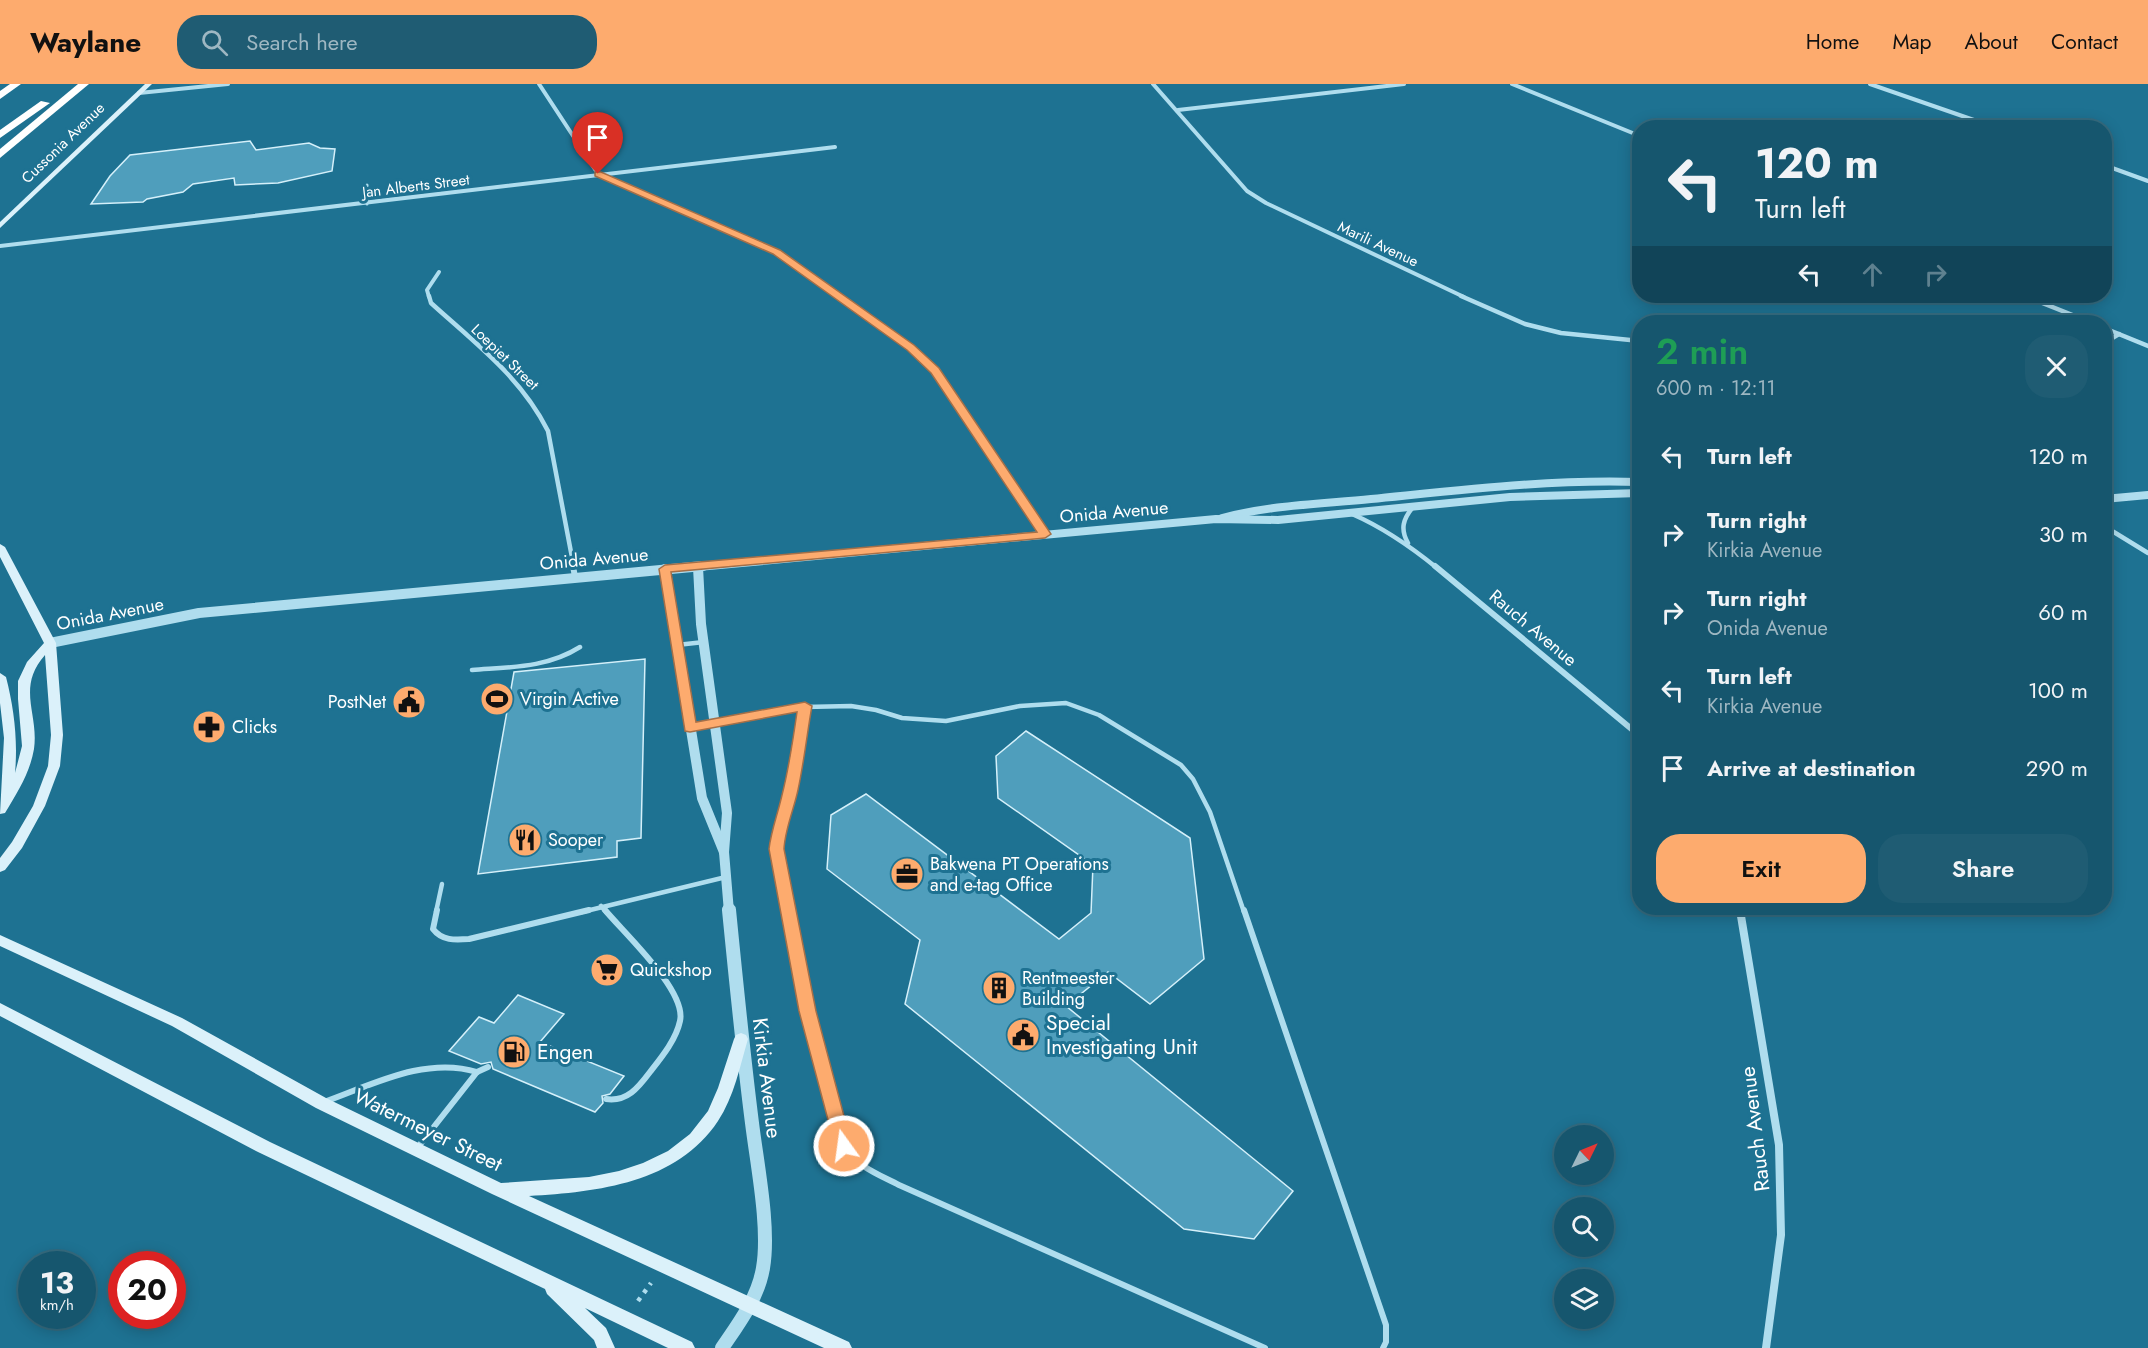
<!DOCTYPE html>
<html lang="en">
<head>
<meta charset="utf-8">
<style>
	:root { --surface:#16566e; --page:#1f5c73; --text:#f1f3f6; --muted:#9eb7c2; --line:#356c81; --accent:#fdab6e }
	body { margin:0; font-family:Jost,sans-serif; background:var(--page); color:var(--text); height:100vh; display:flex; flex-direction:column; font-size:22px; white-space:nowrap }
	* { box-sizing:border-box; margin:0 }
	p { font-size:20px; color:var(--muted) }
	.icon { flex:none; width:33px; height:33px; fill:none; stroke:currentColor; stroke-width:2; stroke-linecap:round; stroke-linejoin:round }
	.map { position:relative; flex:1; overflow:hidden }
	.details { position:absolute; left:1632px; top:231px; width:480px; height:600px; display:flex; flex-direction:column; background:var(--surface); border-radius:24px; box-shadow:0 3px 15px #0003,0 0 0 2px var(--line) }
	.details>* { flex:none }
	.guide { position:absolute; left:1632px; top:36px; width:480px; height:183px; border-radius:24px; box-shadow:0 3px 15px #0003,0 0 0 2px var(--line); background:#16566e; color:var(--text); overflow:hidden }
	.needle { width:39px; rotate:47deg }
	.fabs { position:absolute; left:1554px; top:1041px; display:grid; gap:12px }
	.fabs a { display:grid; place-items:center; width:60px; height:60px; border-radius:50%; background:var(--surface); box-shadow:0 3px 15px #0003,0 0 0 2px var(--line); font-size:30px }
	.speed { position:absolute; left:18px; top:1167px; display:flex; gap:12px; font-size:30px; font-weight:700; text-align:center }
	.speed>* { display:grid; place-content:center; width:78px; height:78px; border-radius:50%; background:var(--surface); box-shadow:0 3px 15px #0003,0 0 0 2px var(--line); line-height:1 }
	.speed small { font-size:15px; font-weight:400 }
	.speed .limit { border:9px solid #d22; background:#fff; color:#111 }
	.pin { position:absolute; display:grid; place-items:center; width:51px; height:51px; color:#fff; margin:-62px -26px; border-radius:50% 50% 50% 0; rotate:-45deg; box-shadow:0 0 6px #0007 }
	.pin .icon { rotate:45deg }
	.me { position:absolute; width:66px; margin:-33px; rotate:346deg; stroke-linejoin:round; filter:drop-shadow(0 0 4px #0008) }
	.turn { display:flex; align-items:center; gap:21px; height:126px; padding:0 24px; font-size:27px }
	.turn .icon { width:78px; height:78px; stroke-width:2.5 }
	.turn b { display:block; font-size:42px; line-height:51px }
	.lanes { display:flex; align-items:center; height:57px; padding:0 24px; background:#0003; justify-content:center; gap:30px; direction:ltr }
	.lanes .off { opacity:.35 }
	.round { display:grid; place-items:center; flex:none; width:63px; height:63px; border-radius:24px; background:var(--page) }
	.overview { display:flex; align-items:center; justify-content:space-between; height:102px; padding:0 24px }
	h1 { font-size:36px; font-weight:600; line-height:45px; color:#1e9e55 }
	.action { display:flex; gap:12px; margin-top:auto; padding:12px 24px }
	.action a { flex:1; height:69px; border-radius:24px; background:var(--accent); color:#111; font-size:24px; font-weight:600; line-height:69px; text-align:center }
	.action a+a { background:var(--page); color:var(--text) }
	ul { padding:0; list-style:none }
	li { display:flex; align-items:center; gap:18px; height:78px; padding:0 24px }
	li div { flex:1 }
	li b { display:block; font-size:22px }
	li em { font-style:normal }
	header { display:flex; align-items:center; gap:36px; box-sizing:border-box; height:84px; padding:0 30px; background:var(--accent); color:#111 }
	header strong { font-size:28px }
	nav { display:flex; gap:33px; margin-inline-start:auto; font-size:21px }
	.search { width:420px; height:54px; background:var(--page); display:flex; align-items:center; gap:15px; box-sizing:border-box; padding:0 21px; border-radius:24px; color:var(--muted); font-size:22px }
	.map>svg:first-child { display:block }
</style>
</head>
<body>
<header>
<strong>Waylane</strong>
<div class="search"><svg class="icon" aria-label="search" viewBox="0 0 24 24"><circle cx="10" cy="10" r="6"/><path d="M15 15l6 6"/></svg>Search here</div>
<nav><a>Home</a><a>Map</a><a>About</a><a>Contact</a></nav>
</header>
<div class="map">
<svg width="2148" height="1264" viewBox="0 0 2148 1264">
	<rect width="100%" height="100%" fill="#1e7292"/>
	<g fill="#4f9ebc" stroke="#d5f0fa" stroke-width="1.5">
		<polygon points="250,57 256,66 309,59 320,64 335,65 332,87 278,99 235,101 234,94 193,100 183,108 147,115 143,118 91,120 110,92 130,71"/>
		<polygon points="645,575 641,754 617,757 617,773 478,790 514,588"/>
		<polygon points="1026,647 1190,754 1204,875 1150,920 1108,888 1066,922 1293,1107 1254,1155 1184,1145 905,920 920,856 827,785 831,731 866,710 1059,855 1091,829 1093,781 998,714 996,672"/>
		<polygon points="518,911 564,930 540,958 624,992 610,1010 602,1012 603,1019 595,1028 493,985 491,978 481,980 449,967 479,933 494,939"/>
	</g>
	<g fill="none" stroke-linecap="round" stroke-linejoin="round">
		<polyline stroke="#afddee" stroke-width="4.5" stroke-dasharray="4 6" stroke-linecap="butt" points="638,1217 651,1199"/>
		<polyline stroke="#afddee" stroke-width="3" points="367,101 367,120"/>
		<g stroke="#afddee" stroke-width="4.5">
			<polyline points="677,561 704,558"/>
			<path d="M 472,586 C 510,583 547,584 580,563"/>
			<polyline points="690,643 805,623 851,622 876,626 902,634 946,637 1020,622 1066,619 1099,631 1181,681 1193,695 1210,728 1244,828"/>
			<polyline points="601,822 606,828"/>
			<polyline points="436,828 442,800"/>
			<polyline points="582,828 726,793"/>
			<polyline points="789,828 777,765 792,699 805,623"/>
		</g>
		<g stroke="#afddee" stroke-width="6">
			<path d="M 437,826 L 433,845 C 442,857 455,856 469,855 L 589,826"/>
			<path d="M 605,826 C 624,849 687,907 680,937 C 676,956 661,974 650,988 C 638,1004 627,1018 606,1015"/>
			<path d="M 789,826 L 808,927 L 844,1062 C 857,1083 878,1090 899,1101 L 1265,1264"/>
			<polyline points="1244,826 1386,1241 1386,1258 1383,1264"/>
			<path d="M 324,1018 C 372,1001 425,972 477,988"/>
			<polyline points="418,1063 477,988 488,983"/>
		</g>
		<g stroke="#afddee" stroke-width="4">
			<polyline points="539,0 598,90 777,168 840,213"/>
			<polyline points="1153,0 1247,107 1266,119 1464,213"/>
			<polyline points="1512,0 1640,52"/>
			<polyline points="1870,0 1997,44"/>
			<polyline points="139,9 228,0"/>
			<polyline points="1178,26 1404,0"/>
			<polyline points="2104,81 2148,97"/>
			<polyline points="0,162 835,63"/>
			<polyline points="2025,212 2029,213"/>
			<polyline points="429,213 427,206 439,188"/>
		</g>
		<g stroke="#afddee" stroke-width="4.5">
			<path d="M 429,212 L 431,219 C 475,259 521,293 548,347 L 574,484"/>
			<polyline points="838,212 923,274 949,306 1045,450"/>
			<polyline points="1461,212 1525,240 1561,249 1640,257"/>
			<polyline points="2025,212 2090,238"/>
			<polyline points="2104,244 2148,262"/>
			<polyline points="2104,259 2119,250"/>
			<path d="M 1352,430 C 1384,444 1410,462 1437,484"/>
			<polyline points="2104,442 2148,469"/>
			<path d="M 1408,459 C 1400,445 1403,435 1413,423"/>
		</g>
		<g stroke="#afddee" stroke-width="6">
			<polyline points="573,482 575,493"/>
			<polyline points="1435,482 1640,652"/>
			<polyline points="1740,824 1741,828"/>
		</g>
		<polyline stroke="#afddee" stroke-width="8" points="1740,826 1779,1061 1781,1151 1766,1264"/>
		<g stroke="#afddee" stroke-width="8">
			<polyline points="2104,415 2148,411"/>
			<path d="M 1222,434 C 1271,421 1321,420 1371,415 C 1461,406 1550,395 1640,398"/>
			<polyline points="687,484 1216,435 1278,436 1510,413 1640,409"/>
		</g>
		<g stroke="#afddee" stroke-width="10">
			<polyline points="698,483 701,540 727,729 724,768 729,828"/>
			<polyline points="665,485 702,714 724,768"/>
			<polyline points="50,559 199,529 703,482"/>
		</g>
		<path stroke="#afddee" stroke-width="14" d="M 722,1264 C 739,1239 758,1214 763,1184 C 770,1144 757,1080 752,1039 C 743,968 736,897 729,826"/>
		<g fill="#dbf1fa" fill-rule="evenodd">
			<polygon points="145,0 152,0 0,144 0,138"/>
			<path d="M 0,460 L 5,463 L 56,559 L 63,651 L 60,682 L 45,722 L 22,764 L 5,786 L 0,788 L 0,774 L 12,758 L 33,722 L 48,682 L 51,651 L 45,571 C 16,604 39,629 34,665 C 30,689 17,709 5,729 L 0,730 L 4,654 L 0,619 L 0,589 L 6,593 C 14,624 18,656 15,689 L 22,662 L 18,615 L 18,597 L 27,578 L 44,559 L 0,473 Z"/>
			<path d="M 0,851 L 182,934 L 326,1014 L 501,1099 L 589,1093 L 619,1087 L 643,1079 L 668,1067 L 690,1050 L 708,1027 L 718,1004 L 734,955 L 736,951 L 741,949 L 746,951 L 748,955 C 740,982 734,1013 718,1037 C 677,1099 598,1108 529,1112 L 849,1258 L 852,1264 L 824,1264 L 492,1110 L 316,1024 L 172,942 L 0,862 Z"/>
			<polygon points="0,919 270,1058 692,1258 695,1264 668,1264 585,1224 606,1244 615,1264 597,1264 594,1256 547,1210 545,1205 258,1068 0,932"/>
		</g>
		<g fill="#fff" fill-rule="evenodd">
			<polygon points="10,0 21,0 0,15 0,7"/>
			<polygon points="78,0 89,0 0,74 0,65"/>
			<polygon points="41,17 50,19 0,54 0,46"/>
		</g>
	</g>
	<path fill="#fdab6e" stroke="#a46f48" stroke-width="1.5" d="M 595,88 L 601,88 L 780,166 L 914,261 L 939,284 L 1051,450 L 1045,454 L 671,488 L 696,638 L 805,618 L 812,622 C 807,650 804,678 798,706 C 794,725 785,745 784,765 L 816,927 L 852,1062 L 850,1068 L 844,1070 L 837,1068 L 835,1062 L 799,927 L 769,765 C 771,747 778,729 782,711 C 789,684 793,656 797,628 L 690,648 L 685,647 L 659,485 L 665,481 L 1037,448 L 931,289 L 907,266 L 773,170 L 595,92 Z"/>
	<defs>
		<symbol id="stadium-disc" viewBox="-11 -11 22 22"><circle r="9.5" fill="#fdab6e" stroke="#1e7292"/><path d="M0-5a6.5 5 0 1 0 0 10a6.5 5 0 1 0 0-10ZM-3.5-1.8h7v3.6h-7Z" fill="#111"/></symbol>
		<symbol id="civic-disc" viewBox="-11 -11 22 22"><circle r="9.5" fill="#fdab6e" stroke="#1e7292"/><path d="M-.6-6.5H3V-4.5H.6V-3L4-1V1h2V6H-6V1h2V-1L-.6-3ZM-1.2 2.5V6h2.4V2.5Z" fill="#111"/></symbol>
		<symbol id="pharmacy-disc" viewBox="-11 -11 22 22"><circle r="9.5" fill="#fdab6e" stroke="#1e7292"/><path d="M-2-6h4v4h4v4h-4v4h-4v-4h-4v-4h4Z" fill="#111"/></symbol>
		<symbol id="restaurant-disc" viewBox="-11 -11 22 22"><circle r="9.5" fill="#fdab6e" stroke="#1e7292"/><path d="M-5-6h1v4h1v-4h1v4h1v-4h1v5L-1.5 .5V6h-2V.5L-5-1ZM5-6V6H3V1.5H1.5Q1.5-4 5-6Z" fill="#111"/></symbol>
		<symbol id="office-disc" viewBox="-11 -11 22 22"><circle r="9.5" fill="#fdab6e" stroke="#1e7292"/><path d="M-6-3h4V-5.5h4V-3h4V5H-6ZM-1-4.5V-3h2v-1.5ZM-6 0V1H6V0Z" fill="#111"/></symbol>
		<symbol id="supermarket-disc" viewBox="-11 -11 22 22"><circle r="9.5" fill="#fdab6e" stroke="#1e7292"/><path d="M-6-5.5h2.5l.6 2H6L4.5 2H-2.5L-4.4-4H-6ZM-1.5 3.2a1.3 1.3 0 1 0 .1 0ZM3 3.2a1.3 1.3 0 1 0 .1 0Z" fill="#111"/></symbol>
		<symbol id="building-disc" viewBox="-11 -11 22 22"><circle r="9.5" fill="#fdab6e" stroke="#1e7292"/><path d="M-4-6H4V6H1V3H-1V6H-4ZM-2.5-4.3h1.7v1.8h-1.7ZM.8-4.3h1.7v1.8H.8ZM-2.5-1h1.7V.8h-1.7ZM.8-1h1.7V.8H.8Z" fill="#111"/></symbol>
		<symbol id="fuel-disc" viewBox="-11 -11 22 22"><circle r="9.5" fill="#fdab6e" stroke="#1e7292"/><path d="M-5.5-6h7V0h2V4h1.3V-2.5L3-4.5l.8-.8L6-3V5H2.5V1h-1V6h-7ZM-4.2-4.7v3.2H.2V-4.7Z" fill="#111"/></symbol>
	</defs>
	<g fill-rule="evenodd">
		<use href="#stadium-disc" x="478" y="596" width="38" height="38"/>
		<use href="#civic-disc" x="390" y="599" width="38" height="38"/>
		<use href="#pharmacy-disc" x="190" y="624" width="38" height="38"/>
		<use href="#restaurant-disc" x="506" y="737" width="38" height="38"/>
		<use href="#office-disc" x="888" y="771" width="38" height="38"/>
		<use href="#supermarket-disc" x="588" y="867" width="38" height="38"/>
		<use href="#building-disc" x="980" y="885" width="38" height="38"/>
		<use href="#civic-disc" x="1004" y="932" width="38" height="38"/>
		<use href="#fuel-disc" x="495" y="949" width="38" height="38"/>
	</g>
	<g text-anchor="middle" stroke-width="6" stroke-linejoin="round" paint-order="stroke">
		<g font-size="15" fill="#fff" stroke="#1e7292">
			<text transform="translate(63 59) rotate(-44)" y="5">Cussonia Avenue</text>
			<text transform="translate(416 102) rotate(-7)" y="5">Jan Alberts Street</text>
			<text transform="translate(1378 160) rotate(25)" y="5">Marili Avenue</text>
			<text transform="translate(505 273) rotate(44)" y="5">Loepiet Street</text>
		</g>
		<g font-size="18" fill="#fff" stroke="#1e7292">
			<text transform="translate(1114 428) rotate(-5)" y="6">Onida Avenue</text>
			<text transform="translate(594 475) rotate(-5)" y="6">Onida Avenue</text>
			<text transform="translate(110 530) rotate(-11)" y="6">Onida Avenue</text>
			<text transform="translate(1533 544) rotate(40)" y="6">Rauch Avenue</text>
		</g>
		<g font-size="18" fill="#fff" stroke="#1e7292" text-anchor="start">
			<text x="520" y="621">Virgin Active</text>
			<text x="386" y="624" text-anchor="end">PostNet</text>
			<text x="232" y="649">Clicks</text>
			<text x="548" y="762">Sooper</text>
			<text x="930" y="786">Bakwena PT Operations<tspan x="930" dy="21">and e-tag Office</tspan></text>
			<text x="630" y="892">Quickshop</text>
			<text x="1022" y="900">Rentmeester<tspan x="1022" dy="21">Building</tspan></text>
		</g>
		<g font-size="21" fill="#fff" stroke="#1e7292" text-anchor="start">
			<text x="1046" y="946">Special<tspan x="1046" dy="24">Investigating Unit</tspan></text>
			<text x="537" y="975">Engen</text>
		</g>
		<g font-size="21" fill="#fff" stroke="#1e7292">
			<text transform="translate(767 994) rotate(83)" y="7">Kirkia Avenue</text>
			<text transform="translate(1755 1045) rotate(-97)" y="7">Rauch Avenue</text>
			<text transform="translate(428 1046) rotate(26)" y="7">Watermeyer Street</text>
		</g>
	</g>
</svg>
<div class="fabs">
<a><svg class="needle" viewBox="-14 -14 28 28"><path d="M0-13l5 13h-10z" fill="#e53935"/><path d="M0 13l5-13h-10z" fill="#9eb7c2"/></svg></a>
<a><svg class="icon" aria-label="search" viewBox="0 0 24 24"><circle cx="10" cy="10" r="6"/><path d="M15 15l6 6"/></svg></a>
<a><svg class="icon" aria-label="layers" viewBox="0 0 24 24"><path d="M12 4l9 5-9 5-9-5zM3 14l9 5 9-5"/></svg></a>
</div>
<div class="speed"><div>13<small>km/h</small></div><div class="limit">20</div></div>
<div class="pin" style="left:598px;top:90px;background:#d93025"><svg class="icon" aria-label="arrive" viewBox="0 0 24 24"><path d="M6 21V4h12l-3 4 3 4H6"/></svg></div>
<svg class="me" style="left:844px;top:1062px" viewBox="-20 -20 40 40"><circle r="17" fill="#fdab6e" stroke="#fff" stroke-width="3"/><path d="M0-11L8 9 0 5-8 9z" fill="#fff"/></svg>
<div class="guide">
<div class="turn"><svg class="icon" aria-label="left" viewBox="0 0 24 24"><path d="M17 20v-9H6M10 6l-5 5 5 5"/></svg><div><b>120 m</b>Turn left</div></div>
<div class="lanes"><svg class="icon" aria-label="left" viewBox="0 0 24 24"><path d="M17 20v-9H6M10 6l-5 5 5 5"/></svg><svg class="icon off" aria-label="ahead" viewBox="0 0 24 24"><path d="M12 20V5M6 11l6-6 6 6"/></svg><svg class="icon off" aria-label="right" viewBox="0 0 24 24"><path d="M7 20v-9h11M14 6l5 5-5 5"/></svg></div>
</div>
<section class="details">
<div class="overview"><div><h1>2 min</h1><p>600 m · 12:11</p></div><a class="round"><svg class="icon" aria-label="close" viewBox="0 0 24 24"><path d="M6 6l12 12M18 6L6 18"/></svg></a></div>
<ul>
<li><svg class="icon" aria-label="left" viewBox="0 0 24 24"><path d="M17 20v-9H6M10 6l-5 5 5 5"/></svg><div><b>Turn left</b></div><em>120 m</em></li>
<li><svg class="icon" aria-label="right" viewBox="0 0 24 24"><path d="M7 20v-9h11M14 6l5 5-5 5"/></svg><div><b>Turn right</b><p>Kirkia Avenue</p></div><em>30 m</em></li>
<li><svg class="icon" aria-label="right" viewBox="0 0 24 24"><path d="M7 20v-9h11M14 6l5 5-5 5"/></svg><div><b>Turn right</b><p>Onida Avenue</p></div><em>60 m</em></li>
<li><svg class="icon" aria-label="left" viewBox="0 0 24 24"><path d="M17 20v-9H6M10 6l-5 5 5 5"/></svg><div><b>Turn left</b><p>Kirkia Avenue</p></div><em>100 m</em></li>
<li><svg class="icon" aria-label="arrive" viewBox="0 0 24 24"><path d="M6 21V4h12l-3 4 3 4H6"/></svg><div><b>Arrive at destination</b></div><em>290 m</em></li>
</ul>
<div class="action"><a>Exit</a><a>Share</a></div>
</section>
</div>
</body>
</html>
